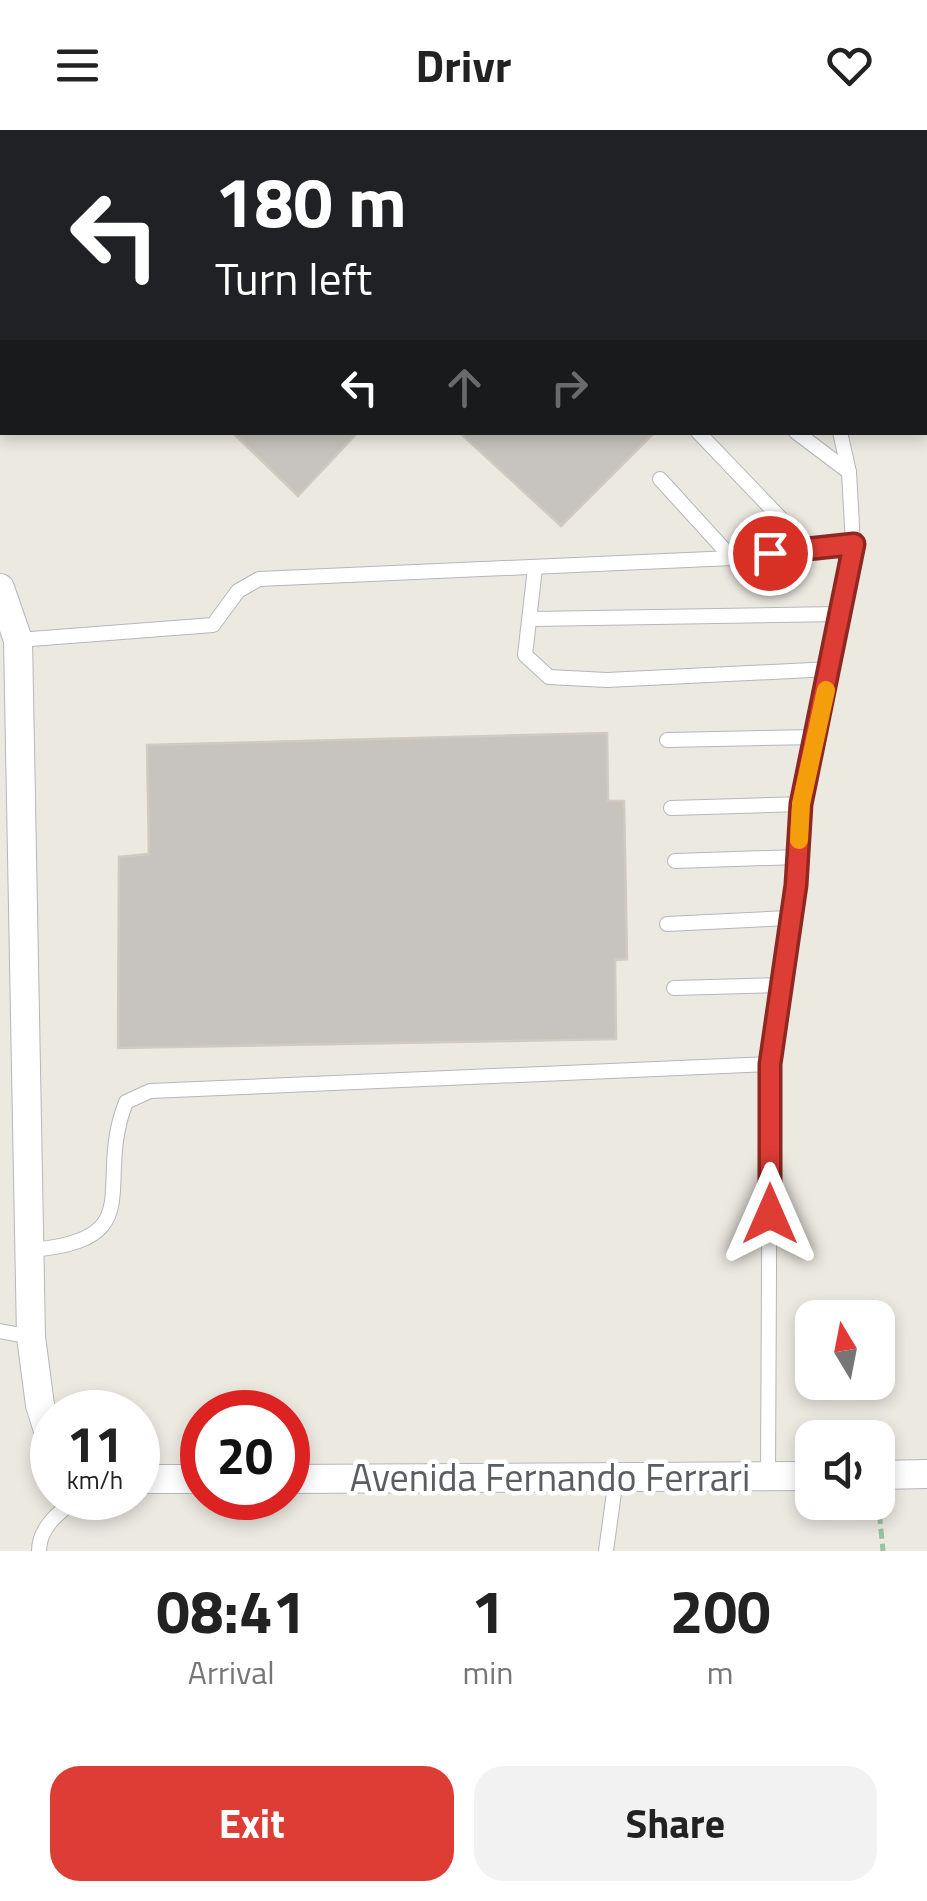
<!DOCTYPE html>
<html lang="en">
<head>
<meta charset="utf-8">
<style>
	:root { --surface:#fff; --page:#f2f2f2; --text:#222; --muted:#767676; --accent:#de3d35 }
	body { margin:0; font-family:"Titillium Web",sans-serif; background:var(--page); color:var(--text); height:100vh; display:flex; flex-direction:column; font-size:38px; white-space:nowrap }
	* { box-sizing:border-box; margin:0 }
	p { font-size:32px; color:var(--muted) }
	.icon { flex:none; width:55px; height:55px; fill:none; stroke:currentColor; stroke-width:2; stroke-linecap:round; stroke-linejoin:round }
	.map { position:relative; height:1421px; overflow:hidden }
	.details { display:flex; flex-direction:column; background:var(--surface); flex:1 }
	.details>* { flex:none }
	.banner { position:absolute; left:0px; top:0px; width:928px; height:305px; box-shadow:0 5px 15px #0003; background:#202124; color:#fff; overflow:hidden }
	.needle { width:65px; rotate:350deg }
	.fabs { position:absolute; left:795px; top:1170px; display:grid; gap:20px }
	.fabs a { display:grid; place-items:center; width:100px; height:100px; border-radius:20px; background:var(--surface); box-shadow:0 5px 15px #0003; font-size:50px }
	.speed { position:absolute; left:30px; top:1260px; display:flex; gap:20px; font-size:50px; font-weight:700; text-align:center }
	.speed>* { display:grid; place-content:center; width:130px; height:130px; border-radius:50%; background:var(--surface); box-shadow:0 5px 15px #0003; line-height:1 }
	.speed small { font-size:25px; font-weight:400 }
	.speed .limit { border:15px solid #d22; background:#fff; color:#111 }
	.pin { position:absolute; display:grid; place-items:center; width:85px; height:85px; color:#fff; margin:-42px; border:5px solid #fff; border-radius:50%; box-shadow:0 2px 10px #0007 }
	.me { position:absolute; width:110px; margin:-55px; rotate:0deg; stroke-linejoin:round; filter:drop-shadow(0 0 8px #0008) }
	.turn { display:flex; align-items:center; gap:35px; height:210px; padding:0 50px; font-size:45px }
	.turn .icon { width:130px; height:130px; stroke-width:2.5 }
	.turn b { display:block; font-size:70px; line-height:85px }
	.lanes { display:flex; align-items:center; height:95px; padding:0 50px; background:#0003; justify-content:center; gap:50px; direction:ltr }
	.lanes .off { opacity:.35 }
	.eta { display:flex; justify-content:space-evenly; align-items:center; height:170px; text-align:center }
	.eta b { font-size:60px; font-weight:700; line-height:70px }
	.primary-button { display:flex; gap:20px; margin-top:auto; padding:20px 50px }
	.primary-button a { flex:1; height:115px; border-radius:30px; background:var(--accent); color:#fff; font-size:40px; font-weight:700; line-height:115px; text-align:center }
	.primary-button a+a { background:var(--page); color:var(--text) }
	header { display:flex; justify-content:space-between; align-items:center; height:130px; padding:0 50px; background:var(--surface); font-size:45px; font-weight:700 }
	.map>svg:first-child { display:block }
</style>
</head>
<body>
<header><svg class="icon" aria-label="menu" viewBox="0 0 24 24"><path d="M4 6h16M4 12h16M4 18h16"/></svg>Drivr<svg class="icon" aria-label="heart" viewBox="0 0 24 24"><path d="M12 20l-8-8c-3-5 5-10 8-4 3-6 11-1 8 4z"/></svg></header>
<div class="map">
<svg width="927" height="1421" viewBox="0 0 927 1421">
	<rect width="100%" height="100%" fill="#ece9e1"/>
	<g fill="#c7c3be" stroke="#d0cac0" stroke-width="2.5">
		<polygon points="266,0 565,0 568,2 264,2"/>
		<polygon points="232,302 358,302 298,366"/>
		<polygon points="459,302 655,302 561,396"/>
		<polygon points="607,603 608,671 624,671 627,829 615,830 616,909 118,918 119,727 149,724 147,615"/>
	</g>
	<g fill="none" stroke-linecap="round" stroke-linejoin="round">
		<defs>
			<g id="service">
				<polyline points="698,302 809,418"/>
				<polyline points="796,302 849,342"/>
				<polyline points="660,349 732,428"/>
				<polyline points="535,438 525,525 549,547 607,550 831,539"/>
				<polyline points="532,489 838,484"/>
				<polyline points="18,510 213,495 238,461 259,449 732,428 853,414"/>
				<polyline points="667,610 816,607"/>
				<polyline points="671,678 801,674"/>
				<polyline points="675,731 798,727"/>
				<polyline points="667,794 789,788"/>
				<polyline points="780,855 796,755 801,674 853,414 849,342 840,302"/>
				<polyline points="674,858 780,855 770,934 768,1347"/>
				<path d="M 32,1120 C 152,1109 93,1056 126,972 L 150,961 L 770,934"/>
				<polyline points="0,1201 31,1207"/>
				<path d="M 39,1421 C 39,1397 60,1381 78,1368"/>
				<polyline points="606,1421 616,1348"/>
			</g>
			<g id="minor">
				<polyline points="0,458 18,510 31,1207 40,1275 52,1313"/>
				<polyline points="878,1345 927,1344"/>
				<polyline points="138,1349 202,1349"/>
				<polyline points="288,1349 812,1346"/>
			</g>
			<g id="primary">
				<polyline points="916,0 916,2"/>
				<polyline points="925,42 927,51"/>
			</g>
		</defs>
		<use href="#service" stroke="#b4b7bb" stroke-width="16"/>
		<use href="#minor" stroke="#b4b7bb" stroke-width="30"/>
		<use href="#primary" stroke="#e8bd5e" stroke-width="48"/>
		<polyline stroke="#99c2a3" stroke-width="5" stroke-dasharray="10 5" stroke-linecap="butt" points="878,1369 883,1421"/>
		<use href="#service" stroke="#fff" stroke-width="14"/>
		<use href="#minor" stroke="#fff" stroke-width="28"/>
		<use href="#primary" stroke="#faeaa8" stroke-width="45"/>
	</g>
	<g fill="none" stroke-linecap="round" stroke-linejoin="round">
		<defs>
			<polyline id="route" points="770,1084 770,934 796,755 801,674 854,414 770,423"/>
		</defs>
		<use href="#route" stroke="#902822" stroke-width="25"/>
		<use href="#route" stroke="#de3d35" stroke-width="18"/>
		<polyline stroke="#f59e0b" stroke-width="18" points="799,710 801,674 826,560"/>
	</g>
	<g text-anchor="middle" stroke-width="9" stroke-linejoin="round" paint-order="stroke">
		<g font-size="38" fill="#5a5d61" stroke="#fff">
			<text x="550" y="1361">Avenida Fernando Ferrari</text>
		</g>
	</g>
</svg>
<div class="fabs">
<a><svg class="needle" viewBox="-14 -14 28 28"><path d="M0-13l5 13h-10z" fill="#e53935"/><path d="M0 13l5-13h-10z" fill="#767676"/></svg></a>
<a><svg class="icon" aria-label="sound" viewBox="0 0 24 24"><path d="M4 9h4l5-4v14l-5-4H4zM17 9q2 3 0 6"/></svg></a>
</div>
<div class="speed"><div>11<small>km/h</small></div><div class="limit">20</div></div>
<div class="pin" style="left:770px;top:423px;background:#d93025"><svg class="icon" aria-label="arrive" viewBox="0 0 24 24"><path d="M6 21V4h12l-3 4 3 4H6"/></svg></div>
<svg class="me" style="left:770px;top:1084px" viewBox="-20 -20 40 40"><path d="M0-17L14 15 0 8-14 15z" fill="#de3d35" stroke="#fff" stroke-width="4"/></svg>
<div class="banner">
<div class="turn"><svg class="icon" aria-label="left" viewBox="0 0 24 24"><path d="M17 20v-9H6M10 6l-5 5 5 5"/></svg><div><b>180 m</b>Turn left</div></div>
<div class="lanes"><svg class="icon" aria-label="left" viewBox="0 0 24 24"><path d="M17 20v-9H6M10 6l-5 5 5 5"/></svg><svg class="icon off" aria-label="ahead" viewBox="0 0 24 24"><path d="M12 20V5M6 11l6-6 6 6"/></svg><svg class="icon off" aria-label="right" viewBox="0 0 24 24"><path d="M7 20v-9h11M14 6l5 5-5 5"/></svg></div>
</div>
</div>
<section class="details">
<div class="eta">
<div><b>08:41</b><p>Arrival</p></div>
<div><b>1</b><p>min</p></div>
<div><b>200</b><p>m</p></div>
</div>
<div class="primary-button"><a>Exit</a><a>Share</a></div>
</section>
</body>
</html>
